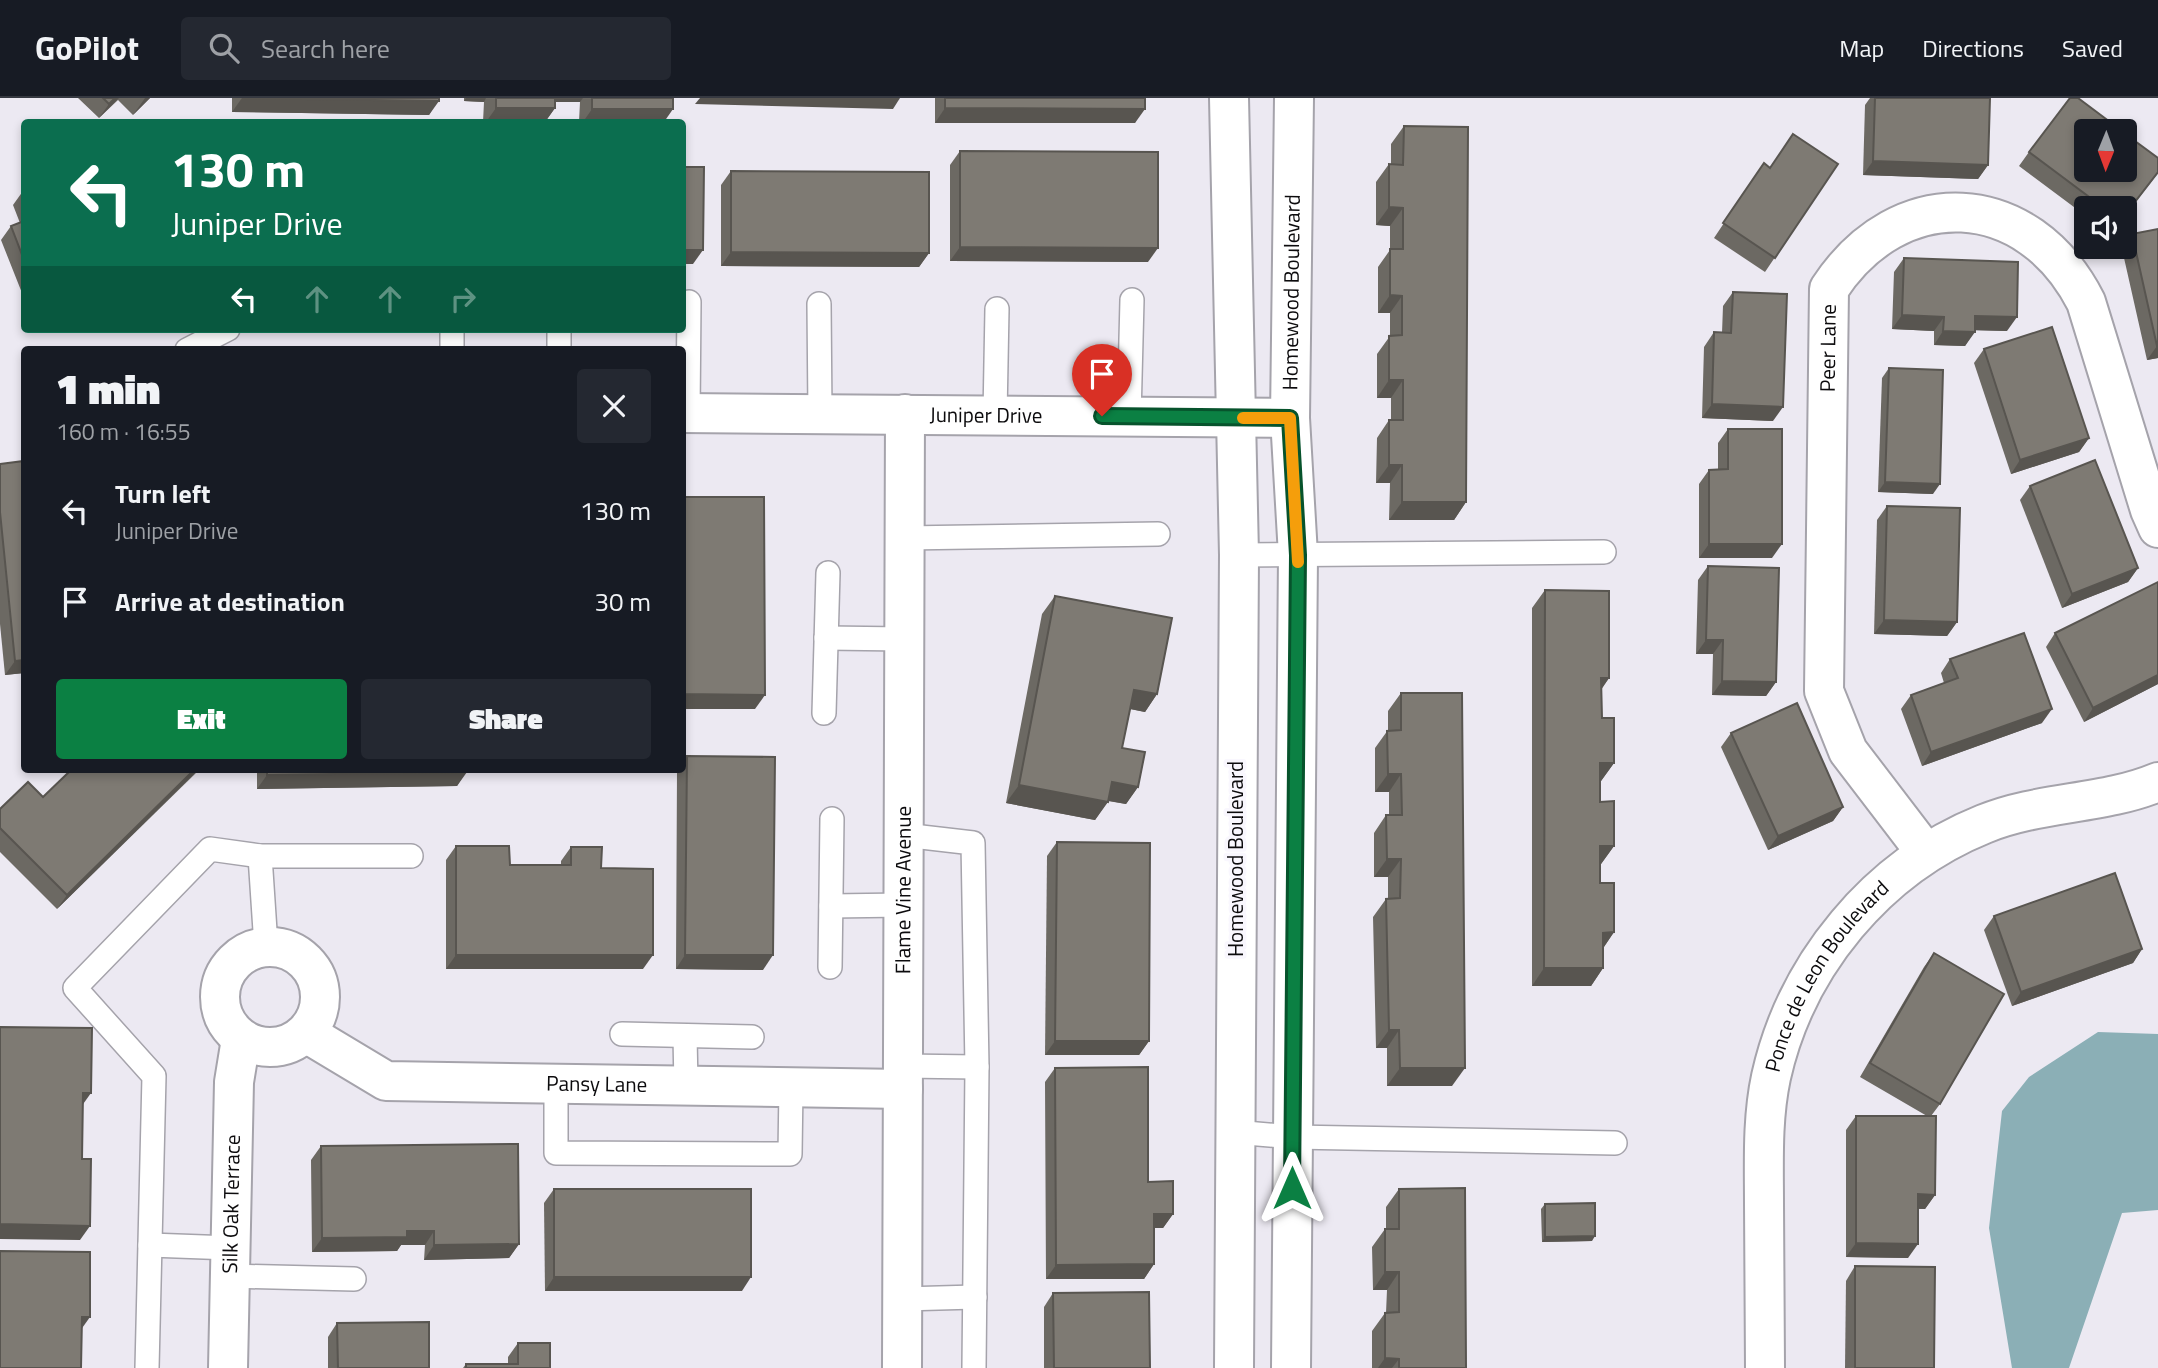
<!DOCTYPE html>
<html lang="en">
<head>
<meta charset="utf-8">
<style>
	:root { --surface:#171b24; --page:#242831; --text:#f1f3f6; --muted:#9ea1a6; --line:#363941; --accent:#0b8043 }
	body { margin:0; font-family:"Titillium Web",sans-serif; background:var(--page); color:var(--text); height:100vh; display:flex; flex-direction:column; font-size:26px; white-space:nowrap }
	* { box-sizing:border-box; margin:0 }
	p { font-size:23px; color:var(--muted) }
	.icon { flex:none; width:38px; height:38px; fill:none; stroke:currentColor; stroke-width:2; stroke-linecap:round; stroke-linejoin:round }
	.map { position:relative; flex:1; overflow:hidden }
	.details { position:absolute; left:21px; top:248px; width:665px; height:427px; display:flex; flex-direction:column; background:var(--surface); border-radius:7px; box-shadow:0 4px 10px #0003 }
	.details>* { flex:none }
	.guide { position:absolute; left:21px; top:21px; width:665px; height:214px; border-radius:7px; box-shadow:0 4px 10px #0003; background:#0b6e4f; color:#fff; overflow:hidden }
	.needle { width:46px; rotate:181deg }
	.tools { position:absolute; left:2074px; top:21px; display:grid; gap:14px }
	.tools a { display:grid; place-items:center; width:63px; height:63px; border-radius:7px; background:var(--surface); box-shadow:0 4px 10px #0003; font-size:35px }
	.pin { position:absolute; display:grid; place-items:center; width:60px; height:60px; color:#fff; margin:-72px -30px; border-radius:50% 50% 50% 0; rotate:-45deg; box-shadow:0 0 7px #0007 }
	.pin .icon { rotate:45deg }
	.me { position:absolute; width:77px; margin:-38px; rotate:0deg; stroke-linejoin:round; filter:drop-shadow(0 0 5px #0008) }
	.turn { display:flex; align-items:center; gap:24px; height:147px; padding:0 35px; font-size:32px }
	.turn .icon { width:91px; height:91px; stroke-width:2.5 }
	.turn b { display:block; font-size:49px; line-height:60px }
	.lanes { display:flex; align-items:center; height:66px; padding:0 35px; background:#0003; justify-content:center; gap:35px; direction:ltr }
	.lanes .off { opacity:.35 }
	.round { display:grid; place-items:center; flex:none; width:74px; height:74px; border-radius:7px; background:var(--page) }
	.overview { display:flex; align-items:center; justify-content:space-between; height:119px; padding:0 35px }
	h1 { font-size:42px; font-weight:800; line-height:52px }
	.primary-button { display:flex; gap:14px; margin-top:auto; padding:14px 35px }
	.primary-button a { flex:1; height:80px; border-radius:7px; background:var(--accent); color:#fff; font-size:28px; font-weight:800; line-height:80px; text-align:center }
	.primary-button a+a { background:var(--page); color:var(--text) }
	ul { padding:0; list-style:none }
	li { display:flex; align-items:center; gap:21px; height:91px; padding:0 35px }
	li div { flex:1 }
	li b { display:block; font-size:26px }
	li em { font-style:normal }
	header { display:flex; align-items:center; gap:42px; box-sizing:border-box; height:98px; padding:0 35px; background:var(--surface); border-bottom:2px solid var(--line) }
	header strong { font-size:33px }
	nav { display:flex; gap:38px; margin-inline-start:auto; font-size:24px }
	.search { width:490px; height:63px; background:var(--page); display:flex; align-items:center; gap:18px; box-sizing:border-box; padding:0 24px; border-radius:7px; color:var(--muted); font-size:26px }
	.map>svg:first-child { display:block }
</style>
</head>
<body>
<header>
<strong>GoPilot</strong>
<div class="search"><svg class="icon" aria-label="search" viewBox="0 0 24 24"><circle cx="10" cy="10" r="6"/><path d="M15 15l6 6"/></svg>Search here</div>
<nav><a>Map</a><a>Directions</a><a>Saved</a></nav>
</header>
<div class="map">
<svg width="2158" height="1270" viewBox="0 0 2158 1270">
	<rect width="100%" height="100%" fill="#ece9f2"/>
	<polygon fill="#8bafb6" points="2098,934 2158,936 2158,1112 2122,1115 2069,1270 2012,1270 1989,1130 2002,1013 2029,979"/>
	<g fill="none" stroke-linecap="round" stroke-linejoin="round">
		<defs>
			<g id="service">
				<polyline points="819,206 820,316"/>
				<polyline points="452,231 452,252"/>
				<polyline points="187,252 228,231"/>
				<polyline points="559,252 559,231"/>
				<polyline points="688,316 689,204"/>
				<polyline points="995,317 997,211"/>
				<polyline points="1129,319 1132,202"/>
				<polyline points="905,440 1158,436"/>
				<polyline points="1239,457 1604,454"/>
				<polyline points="826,540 905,541"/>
				<polyline points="824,615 828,475"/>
				<polyline points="904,737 973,745 977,969 974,1270"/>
				<polyline points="260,758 266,848"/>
				<polyline points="831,808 904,807"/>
				<polyline points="830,869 832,721"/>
				<polyline points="622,936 752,939"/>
				<polyline points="685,938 686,988"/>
				<polyline points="903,968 977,969"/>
				<polyline points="556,986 556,1055 790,1056 791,989"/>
				<polyline points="1234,1034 1293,1039 1615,1045"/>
				<polyline points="150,1147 231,1150"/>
				<polyline points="230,1178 354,1181"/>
				<polyline points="903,1201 975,1199"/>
				<polyline points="147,1270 154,978 75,890 210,751 260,758 411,758"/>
			</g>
			<g id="minor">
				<path id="s1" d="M 682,315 L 1290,320"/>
				<path id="s2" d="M 1926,755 L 1848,653 L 1824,593 L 1829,191 C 1899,84 2028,90 2086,204 L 2150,412 L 2158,430"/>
				<circle cx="270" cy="899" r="50"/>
				<path id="s3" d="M 306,935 L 386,983 L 903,991"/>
				<path id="s4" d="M 228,1270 L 234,984 L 241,941"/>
				<path id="s5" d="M 902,1270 L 905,316"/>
				<path id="s6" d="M 1765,1270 C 1765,1215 1764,1161 1764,1106 C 1764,1064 1762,1021 1771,979 C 1796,867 1877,769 1984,726 C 2040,703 2103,707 2158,684"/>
			</g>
			<g id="tertiary">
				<polyline points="1229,0 1239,457 1234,1270"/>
				<path id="s7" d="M 1291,1270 L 1298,457 L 1290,320 L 1294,0"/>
			</g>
		</defs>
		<use href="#service" stroke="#a5a3ab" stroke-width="26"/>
		<use href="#minor" stroke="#a5a3ab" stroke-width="42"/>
		<use href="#tertiary" stroke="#a5a3ab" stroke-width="42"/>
		<use href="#service" stroke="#fff" stroke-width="23"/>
		<use href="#minor" stroke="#fff" stroke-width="38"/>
		<use href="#tertiary" stroke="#fff" stroke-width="38"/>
	</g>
	<g fill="#6c6963">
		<polygon points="78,0 150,0 133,17 118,2 99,20"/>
		<polygon points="232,0 439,0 429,17 232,14"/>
		<polygon points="464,0 673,0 664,24 579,24 580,4 555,4 555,10 545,24 483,24 484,4 464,3"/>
		<polygon points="935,0 1145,0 1135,25 935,25"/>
		<polygon points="1870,0 1990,0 1988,67 1978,81 1863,77 1865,7"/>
		<polygon points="1404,28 1466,404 1454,422 1389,422 1390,385 1376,385 1377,340 1389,322 1391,322 1391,300 1377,300 1377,256 1390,238 1390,215 1378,215 1378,169 1390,152 1390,128 1376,127 1376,84 1389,66 1391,66 1391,46"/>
		<polygon points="960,53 1148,164 950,163 950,67"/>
		<polygon points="2029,54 2158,75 2124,119 2124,110 2086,110 2086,118 2019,68"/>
		<polygon points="1764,65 1770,70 1838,66 1765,174 1714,140"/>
		<polygon points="731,73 929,155 919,169 721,168 721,87"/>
		<polygon points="24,92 24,200 1,142 11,128 20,125 13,107 23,93"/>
		<polygon points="2158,131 2158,260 2147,262 2122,151 2124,149 2124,147 2132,136"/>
		<polygon points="1904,160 2007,233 1975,232 1965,248 1934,247 1934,233 1892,231 1894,174"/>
		<polygon points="1733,194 1773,323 1702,320 1704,249 1714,234 1722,235 1723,208"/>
		<polygon points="1984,251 2089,340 2079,354 2011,376 1974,265"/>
		<polygon points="1889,270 1933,396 1878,394 1882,280"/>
		<polygon points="1728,331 1772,460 1699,460 1699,386 1709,372 1718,372 1718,345"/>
		<polygon points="0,366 24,575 5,577 0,526"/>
		<polygon points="2030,388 2138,470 2128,484 2062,510 2020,402"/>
		<polygon points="1887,408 1957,524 1947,538 1874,536 1877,422"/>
		<polygon points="1708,468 1776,584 1766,598 1712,597 1713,556 1696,556 1698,482"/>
		<polygon points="1545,492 1609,580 1601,591 1602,620 1614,665 1601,683 1600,683 1600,704 1614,748 1601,766 1600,766 1600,785 1614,834 1603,850 1603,870 1591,888 1532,888 1532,510"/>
		<polygon points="1055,498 1157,596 1145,614 1130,611 1122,650 1138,689 1126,706 1108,703 1095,722 1006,705 1042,516"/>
		<polygon points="2055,535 2158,586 2084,624 2046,549"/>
		<polygon points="1950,561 2042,625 1922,668 1901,611 1911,597 1944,585 1941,575"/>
		<polygon points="1401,595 1452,988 1387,988 1387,950 1376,950 1373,819 1386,801 1388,801 1388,779 1374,779 1374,735 1386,717 1389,717 1389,694 1375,694 1375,650 1388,632 1388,613"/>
		<polygon points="1731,635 1843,709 1833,723 1768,752 1721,649"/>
		<polygon points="687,658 763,872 676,871 677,672 682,672 682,665"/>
		<polygon points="257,672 467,672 457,688 257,691"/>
		<polygon points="198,673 57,811 0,754 0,711 43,699"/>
		<polygon points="1057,744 1149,943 1139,957 1045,957 1047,758"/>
		<polygon points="456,748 510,767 561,767 561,763 571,749 601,770 643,871 446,871 446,762"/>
		<polygon points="1994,818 2142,851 2133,865 2012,908 1984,832"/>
		<polygon points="1934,855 1940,1006 1931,1018 1935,1097 1925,1111 1918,1111 1908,1160 1846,1159 1846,1032 1856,1018 1927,1018 1860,979 1924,869"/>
		<polygon points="1055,970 1148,1084 1173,1116 1163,1130 1154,1130 1154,1166 1144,1181 1046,1181 1045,984"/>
		<polygon points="321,1048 519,1146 509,1160 424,1162 425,1147 401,1147 397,1153 312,1154 311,1062"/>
		<polygon points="554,1091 742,1193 545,1193 544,1105"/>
		<polygon points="1399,1091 1466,1270 1372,1270 1372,1233 1385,1215 1386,1215 1387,1192 1373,1192 1372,1149 1385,1131 1386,1131 1386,1109"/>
		<polygon points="1545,1106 1592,1143 1542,1144 1541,1111"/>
		<polygon points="1855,1168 1934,1270 1845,1270 1846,1183"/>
		<polygon points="1053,1195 1150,1270 1044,1270 1044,1209"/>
		<polygon points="337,1225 429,1270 328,1270 328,1239"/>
		<polygon points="518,1245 550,1270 463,1270 466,1266 508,1266 508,1259"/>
	</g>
	<g fill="#585550">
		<polygon points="115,0 119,0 99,20 109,6"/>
		<polygon points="145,0 150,0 133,17 143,3"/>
		<polygon points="242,0 439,3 429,17 232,14"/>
		<polygon points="466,0 486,0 484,4 464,3"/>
		<polygon points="546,0 583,0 580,4 543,4"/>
		<polygon points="700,0 900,0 893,11 695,6"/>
		<polygon points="496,10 555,10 545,24 486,24"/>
		<polygon points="945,10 1145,11 1135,25 935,25"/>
		<polygon points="592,11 673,11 664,24 583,24"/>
		<polygon points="1873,63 1988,67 1978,81 1863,77"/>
		<polygon points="1389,109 1403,110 1390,128 1376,127"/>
		<polygon points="960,149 1158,150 1148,164 950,163"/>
		<polygon points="682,152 703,152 693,166 682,166"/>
		<polygon points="731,154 929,155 919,169 721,168"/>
		<polygon points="1390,197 1402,198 1390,215 1378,215"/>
		<polygon points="1902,217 1944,219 1934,233 1892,231"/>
		<polygon points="1975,218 2017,219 2007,233 1965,232"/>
		<polygon points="1943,233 1975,234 1965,248 1934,247"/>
		<polygon points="2157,248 2158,248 2158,260 2147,262"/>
		<polygon points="1389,282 1403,282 1391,300 1377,300"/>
		<polygon points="1712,306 1783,309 1773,323 1702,320"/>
		<polygon points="2089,340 2079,354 2011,376 2020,362"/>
		<polygon points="1389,367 1402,367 1390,385 1376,385"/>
		<polygon points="1885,384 1940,386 1933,396 1878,394"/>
		<polygon points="1402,404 1466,404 1454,422 1389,422"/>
		<polygon points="1709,446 1782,446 1772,460 1699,460"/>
		<polygon points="2138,470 2128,484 2062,510 2072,496"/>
		<polygon points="1884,522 1957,524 1947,538 1874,536"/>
		<polygon points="1706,542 1723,542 1713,556 1696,556"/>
		<polygon points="24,562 24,575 5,577 15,563"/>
		<polygon points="2158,577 2158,586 2084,624 2093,610"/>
		<polygon points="1601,580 1609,580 1597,598"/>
		<polygon points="1722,583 1776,584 1766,598 1712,597"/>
		<polygon points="1134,592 1157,596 1145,614 1121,609"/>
		<polygon points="682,596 765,597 755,611 682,611"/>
		<polygon points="2052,611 2042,625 1922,668 1931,654"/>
		<polygon points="1600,665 1614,665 1601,683 1587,683"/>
		<polygon points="194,672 198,672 57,811 67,797"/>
		<polygon points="467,674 457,688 257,691 267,677"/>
		<polygon points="1388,676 1401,676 1389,694 1375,694"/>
		<polygon points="1112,684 1138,689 1126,706 1099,701"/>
		<polygon points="1019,687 1108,704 1095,722 1006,705"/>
		<polygon points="1843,709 1833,723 1768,752 1778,738"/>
		<polygon points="1600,748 1614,748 1601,766 1588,766"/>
		<polygon points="1387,761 1401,761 1388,779 1374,779"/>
		<polygon points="1614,834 1602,852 1603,835"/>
		<polygon points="2142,851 2133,865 2012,908 2021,894"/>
		<polygon points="456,857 653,857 643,871 446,871"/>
		<polygon points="685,857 773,857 763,872 676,871"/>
		<polygon points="1544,870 1603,870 1591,888 1532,888"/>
		<polygon points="1389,932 1399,932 1387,950 1376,950"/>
		<polygon points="1055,943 1149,943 1139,957 1045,957"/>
		<polygon points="1400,970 1465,970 1452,988 1387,988"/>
		<polygon points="83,995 91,995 81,1009"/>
		<polygon points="1918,1096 1935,1097 1925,1111 1908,1110"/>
		<polygon points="1154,1116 1173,1116 1163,1130 1144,1130"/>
		<polygon points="0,1126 90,1128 80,1142 0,1141"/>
		<polygon points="407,1133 434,1133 425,1147 401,1147 397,1153 312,1154 322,1140"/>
		<polygon points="1595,1138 1592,1143 1542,1144 1545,1139"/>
		<polygon points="1856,1145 1918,1146 1908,1160 1846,1159"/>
		<polygon points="519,1146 509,1160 424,1162 434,1147"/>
		<polygon points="1154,1166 1144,1181 1046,1181 1056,1167"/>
		<polygon points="1385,1174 1399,1174 1387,1192 1373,1192"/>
		<polygon points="554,1179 751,1179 742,1193 545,1193"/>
		<polygon points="82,1219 90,1219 80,1233"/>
		<polygon points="1385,1260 1399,1261 1392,1270 1378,1270"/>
	</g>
	<g fill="#7e7a73" stroke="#585550" stroke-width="2">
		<polygon points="103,0 115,0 109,6"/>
		<polygon points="242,0 439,0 439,3"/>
		<rect x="496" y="0" width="59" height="10"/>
		<rect x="592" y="0" width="81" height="11"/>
		<polygon points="945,0 1145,0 1145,11 945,10"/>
		<polygon points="1875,0 1990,0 1988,67 1873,63"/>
		<polygon points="2070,0 2078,0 2122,33 2086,33 2086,72 2124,72 2124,35 2158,60 2158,74 2124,118 2124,110 2104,110 2029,54"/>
		<polygon points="1404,28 1468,29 1466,404 1402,404 1402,367 1389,367 1389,322 1403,322 1403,282 1389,282 1389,238 1402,237 1402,198 1390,197 1390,151 1403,151 1403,110 1389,109 1389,66 1403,67"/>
		<polygon points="1793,36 1838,66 1775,160 1723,125 1764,65 1770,70"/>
		<polygon points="960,53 1158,54 1158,150 960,149"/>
		<polygon points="682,69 704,69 703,152 682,152"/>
		<polygon points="731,73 929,74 929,155 731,154"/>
		<polygon points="24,123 24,162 11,128"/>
		<polygon points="2158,131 2158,248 2157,248 2132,136"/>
		<polygon points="1904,160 2018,164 2017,219 1975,218 1975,234 1943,233 1944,219 1902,217"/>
		<polygon points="1733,194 1787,196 1783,309 1712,306 1714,234 1731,235"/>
		<polygon points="2052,229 2089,340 2020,362 1984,251"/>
		<polygon points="1889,270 1943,272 1940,386 1885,384"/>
		<polygon points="1728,331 1782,331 1782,446 1709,446 1709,372 1728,371"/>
		<polygon points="2095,362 2138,470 2072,496 2030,388"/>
		<polygon points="24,363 24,562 15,563 0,414 0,366"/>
		<polygon points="682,399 764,399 765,597 682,596"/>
		<polygon points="1887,408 1960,410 1957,524 1884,522"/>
		<polygon points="1708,468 1779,470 1776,584 1722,583 1723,542 1706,542"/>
		<polygon points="2158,484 2158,577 2093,610 2055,535"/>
		<polygon points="1545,492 1609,493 1609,580 1601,580 1602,620 1614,620 1614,665 1600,665 1600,704 1614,703 1614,748 1600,748 1600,785 1614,785 1614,834 1603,835 1603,870 1544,870"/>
		<polygon points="1055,498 1172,520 1157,596 1134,592 1122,650 1145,654 1138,689 1112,684 1108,704 1019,687"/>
		<polygon points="2024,535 2052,611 1931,654 1911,597 1958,580 1950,561"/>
		<polygon points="1401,595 1462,595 1465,970 1400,970 1399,932 1389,932 1386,801 1400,800 1401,761 1387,761 1386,717 1402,717 1401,676 1388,676 1387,633 1401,632"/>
		<polygon points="1797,605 1843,709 1778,738 1731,635"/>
		<polygon points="687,658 775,659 773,857 685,857"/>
		<polygon points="71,672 194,672 67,797 0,730 0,711 28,684 43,699"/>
		<polygon points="267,672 467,672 467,674 267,677"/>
		<polygon points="1057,744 1150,745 1149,943 1055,943"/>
		<polygon points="456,748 509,748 510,767 571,767 571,749 602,749 601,770 653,771 653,857 456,857"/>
		<polygon points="2115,775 2142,851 2021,894 1994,818"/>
		<polygon points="1934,855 2004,896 1940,1006 1870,965"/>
		<polygon points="0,929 92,930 91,995 83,995 82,1061 91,1061 90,1128 0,1126"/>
		<polygon points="1148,969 1148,1084 1173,1083 1173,1116 1154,1116 1154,1166 1056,1167 1055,970"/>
		<polygon points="1856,1018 1936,1018 1935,1097 1918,1096 1918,1146 1856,1145"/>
		<polygon points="518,1046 519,1146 434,1147 434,1133 407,1133 407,1139 322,1140 321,1048"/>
		<polygon points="1465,1090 1466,1270 1399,1270 1399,1261 1385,1260 1385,1215 1399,1214 1399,1174 1385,1174 1385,1131 1399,1131 1399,1091"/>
		<rect x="554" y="1091" width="197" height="88"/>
		<polygon points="1595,1105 1595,1138 1545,1139 1545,1106"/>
		<polygon points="0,1153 90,1154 90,1219 82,1219 81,1270 0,1270"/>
		<polygon points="1855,1168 1935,1169 1934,1270 1855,1270"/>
		<polygon points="1149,1194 1150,1270 1054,1270 1053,1195"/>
		<polygon points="429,1224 429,1270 338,1270 337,1225"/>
		<polygon points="518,1245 550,1245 550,1270 466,1270 466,1266 518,1266"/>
	</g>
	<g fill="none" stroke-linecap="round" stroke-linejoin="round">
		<defs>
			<polyline id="route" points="1102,318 1290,320 1298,457 1292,1090"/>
		</defs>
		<use href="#route" stroke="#07532c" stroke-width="18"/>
		<use href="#route" stroke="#0b8043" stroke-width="12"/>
		<polyline stroke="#f59e0b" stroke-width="12" points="1243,320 1290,320 1298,464"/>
	</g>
	<g text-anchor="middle" stroke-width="7" stroke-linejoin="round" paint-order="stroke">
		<g font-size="21" fill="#0c0b0d" stroke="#f9f7fe">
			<text dy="7" stroke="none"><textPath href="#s7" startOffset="1076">Homewood Boulevard</textPath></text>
			<text dy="7" stroke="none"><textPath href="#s2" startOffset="536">Peer Lane</textPath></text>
			<text dy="7" stroke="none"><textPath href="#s1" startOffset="304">Juniper Drive</textPath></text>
			<text transform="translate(1236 761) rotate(-90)" y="7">Homewood Boulevard</text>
			<text dy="7" stroke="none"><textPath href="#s5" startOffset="478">Flame Vine Avenue</textPath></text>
			<text dy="7" stroke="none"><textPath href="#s6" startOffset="408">Ponce de Leon Boulevard</textPath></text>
			<text dy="7" stroke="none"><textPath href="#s3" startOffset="304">Pansy Lane</textPath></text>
			<text dy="7" stroke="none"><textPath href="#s4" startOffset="164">Silk Oak Terrace</textPath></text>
		</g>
	</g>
</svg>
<div class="tools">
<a><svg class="needle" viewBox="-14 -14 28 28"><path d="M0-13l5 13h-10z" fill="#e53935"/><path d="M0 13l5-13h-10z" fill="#9ea1a6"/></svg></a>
<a><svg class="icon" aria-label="sound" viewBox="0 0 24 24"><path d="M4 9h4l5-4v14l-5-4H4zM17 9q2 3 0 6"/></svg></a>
</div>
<div class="pin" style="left:1102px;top:318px;background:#d93025"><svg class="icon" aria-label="arrive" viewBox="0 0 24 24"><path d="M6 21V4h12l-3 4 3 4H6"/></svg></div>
<svg class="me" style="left:1292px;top:1090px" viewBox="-20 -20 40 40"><path d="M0-17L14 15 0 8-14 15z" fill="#0b8043" stroke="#fff" stroke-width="4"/></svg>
<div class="guide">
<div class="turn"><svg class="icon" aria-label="left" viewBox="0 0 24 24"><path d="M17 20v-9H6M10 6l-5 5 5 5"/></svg><div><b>130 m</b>Juniper Drive</div></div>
<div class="lanes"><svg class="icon" aria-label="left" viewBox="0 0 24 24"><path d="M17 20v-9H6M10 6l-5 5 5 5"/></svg><svg class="icon off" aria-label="ahead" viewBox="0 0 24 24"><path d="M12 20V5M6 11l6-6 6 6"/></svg><svg class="icon off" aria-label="ahead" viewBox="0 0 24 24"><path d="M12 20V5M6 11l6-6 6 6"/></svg><svg class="icon off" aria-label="right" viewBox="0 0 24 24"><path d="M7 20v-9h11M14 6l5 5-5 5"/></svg></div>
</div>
<section class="details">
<div class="overview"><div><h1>1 min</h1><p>160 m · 16:55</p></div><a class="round"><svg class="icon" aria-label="close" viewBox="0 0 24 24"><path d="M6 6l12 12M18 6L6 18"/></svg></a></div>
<ul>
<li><svg class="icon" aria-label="left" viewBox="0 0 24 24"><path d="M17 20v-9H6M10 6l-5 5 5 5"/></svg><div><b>Turn left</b><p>Juniper Drive</p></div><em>130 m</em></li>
<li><svg class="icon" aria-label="arrive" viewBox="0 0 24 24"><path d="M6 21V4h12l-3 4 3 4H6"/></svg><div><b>Arrive at destination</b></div><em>30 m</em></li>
</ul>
<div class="primary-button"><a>Exit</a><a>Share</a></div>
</section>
</div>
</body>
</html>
